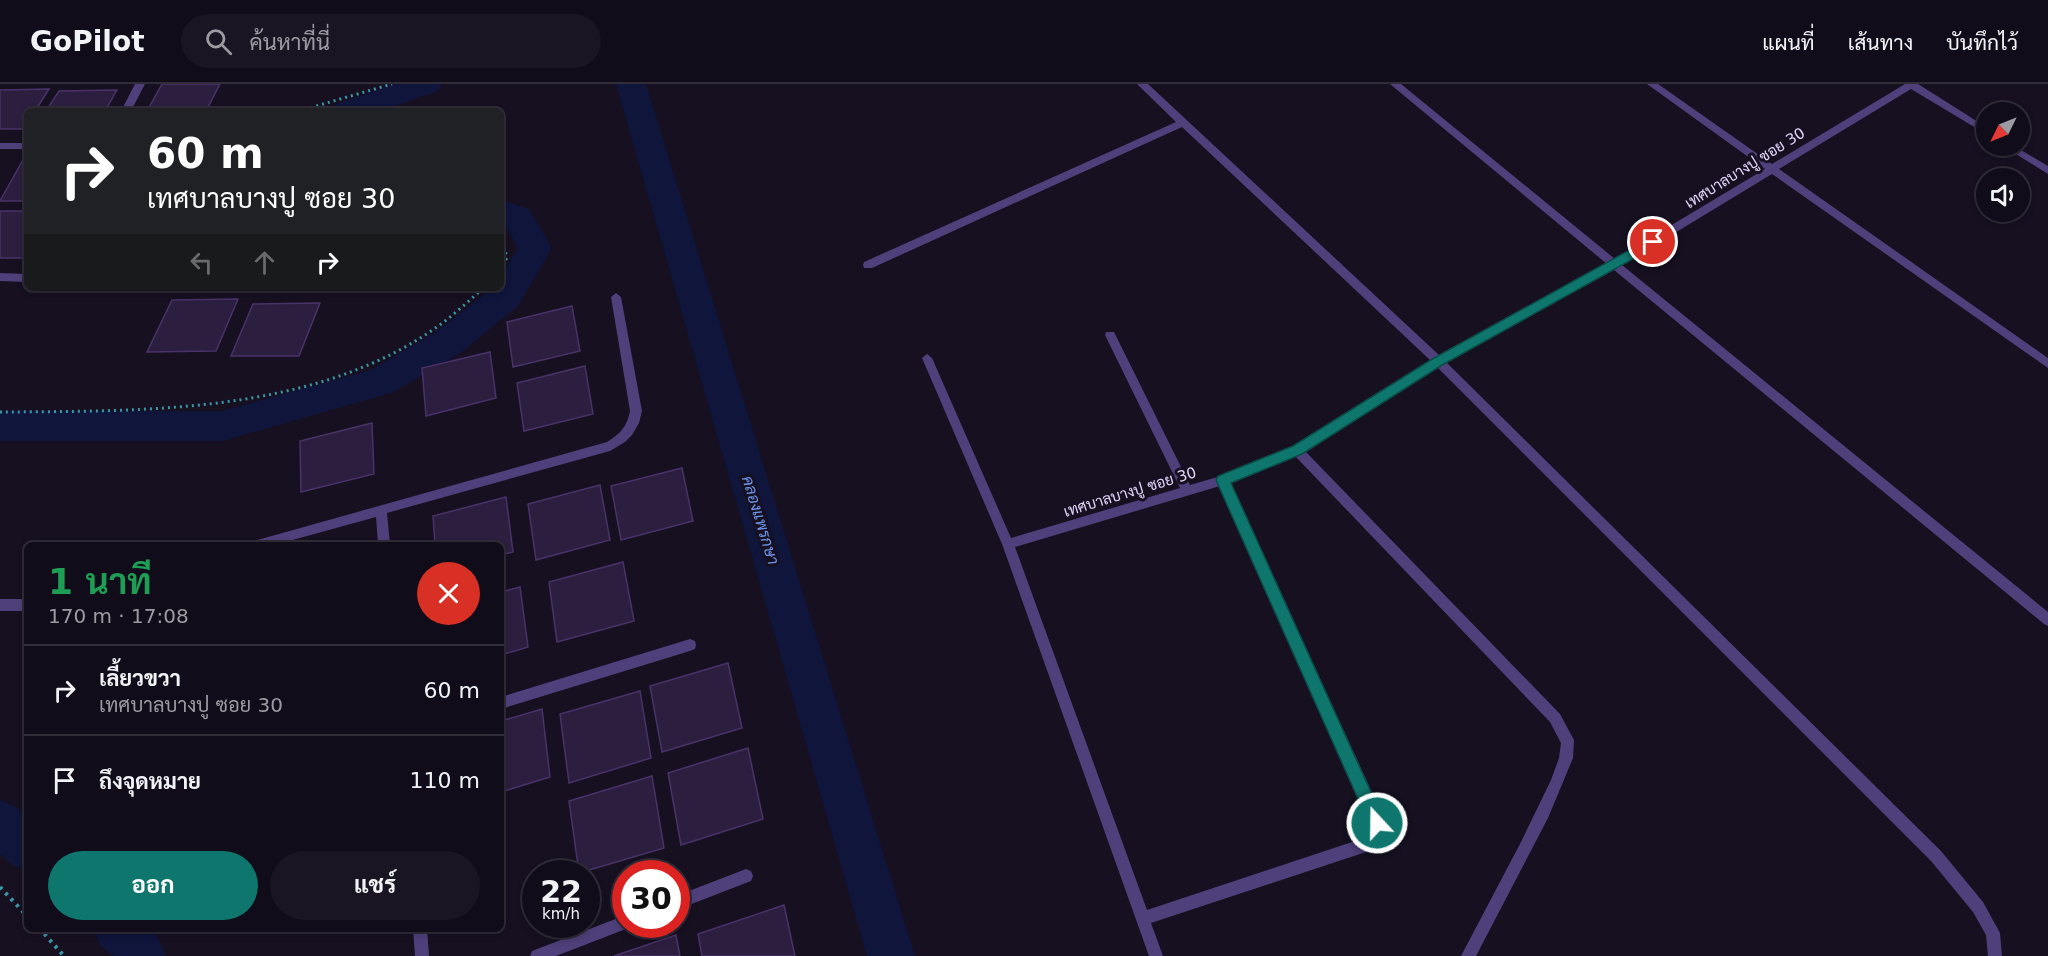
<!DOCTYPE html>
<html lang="th">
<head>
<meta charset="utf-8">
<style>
	:root { --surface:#100c19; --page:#191522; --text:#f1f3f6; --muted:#9c9ba2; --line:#302c38; --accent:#0f766e }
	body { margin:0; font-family:"DejaVu Sans",Sarabun,sans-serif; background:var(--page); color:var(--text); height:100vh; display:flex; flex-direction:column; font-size:22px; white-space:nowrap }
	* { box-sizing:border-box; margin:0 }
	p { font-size:20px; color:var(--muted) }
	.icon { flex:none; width:33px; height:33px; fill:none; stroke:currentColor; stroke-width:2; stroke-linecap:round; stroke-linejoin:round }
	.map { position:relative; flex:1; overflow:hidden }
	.side { position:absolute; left:24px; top:458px; width:480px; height:390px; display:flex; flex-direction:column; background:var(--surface); border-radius:9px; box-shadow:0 3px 9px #0003,0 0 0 2px var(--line) }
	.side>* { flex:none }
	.hud { position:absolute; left:24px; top:24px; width:480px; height:183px; border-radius:9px; box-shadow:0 3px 9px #0003,0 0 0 2px var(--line); background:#202124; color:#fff; overflow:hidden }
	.needle { width:39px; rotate:227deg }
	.buttons { position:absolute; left:1976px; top:18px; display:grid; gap:12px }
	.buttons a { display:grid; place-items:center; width:54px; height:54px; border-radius:50%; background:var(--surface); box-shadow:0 3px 9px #0003,0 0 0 2px var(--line); font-size:30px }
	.speed { position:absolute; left:522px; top:776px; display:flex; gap:12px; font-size:30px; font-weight:700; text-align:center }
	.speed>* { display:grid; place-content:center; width:78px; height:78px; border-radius:50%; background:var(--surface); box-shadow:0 3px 9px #0003,0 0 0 2px var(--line); line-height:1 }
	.speed small { font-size:15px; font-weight:400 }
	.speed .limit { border:9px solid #d22; background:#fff; color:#111 }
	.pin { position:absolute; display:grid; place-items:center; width:51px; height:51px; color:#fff; margin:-26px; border:3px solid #fff; border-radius:50%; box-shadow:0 2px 6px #0007 }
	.me { position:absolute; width:66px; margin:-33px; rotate:339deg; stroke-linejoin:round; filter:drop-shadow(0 0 4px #0008) }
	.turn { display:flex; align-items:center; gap:21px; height:126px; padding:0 24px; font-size:27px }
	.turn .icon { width:78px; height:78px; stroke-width:2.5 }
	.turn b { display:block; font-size:42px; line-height:51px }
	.lanes { display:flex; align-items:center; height:57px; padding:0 24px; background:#0003; justify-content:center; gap:30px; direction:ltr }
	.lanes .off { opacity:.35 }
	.round { display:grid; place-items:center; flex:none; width:63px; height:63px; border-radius:32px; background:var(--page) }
	.overview { display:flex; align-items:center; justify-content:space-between; height:102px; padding:0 24px }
	h1 { font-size:36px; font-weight:700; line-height:45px; color:#1e9e55 }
	.cta { display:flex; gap:12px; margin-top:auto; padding:12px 24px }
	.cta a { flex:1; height:69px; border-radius:36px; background:var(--accent); color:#fff; font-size:24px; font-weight:700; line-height:69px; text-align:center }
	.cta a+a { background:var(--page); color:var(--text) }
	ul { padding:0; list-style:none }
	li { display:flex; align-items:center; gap:18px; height:90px; padding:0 24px; border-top:2px solid var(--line) }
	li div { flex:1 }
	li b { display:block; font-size:22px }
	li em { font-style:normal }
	header { display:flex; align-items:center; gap:36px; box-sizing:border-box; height:84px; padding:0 30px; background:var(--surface); border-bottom:2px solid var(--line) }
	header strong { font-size:28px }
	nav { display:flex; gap:33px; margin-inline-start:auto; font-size:21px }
	.search { width:420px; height:54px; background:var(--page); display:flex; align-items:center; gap:15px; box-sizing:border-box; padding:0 21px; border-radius:33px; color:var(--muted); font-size:22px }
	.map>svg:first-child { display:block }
</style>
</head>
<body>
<header>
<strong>GoPilot</strong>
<div class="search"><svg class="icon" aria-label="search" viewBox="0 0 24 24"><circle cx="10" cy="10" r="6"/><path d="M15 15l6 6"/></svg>ค้นหาที่นี่</div>
<nav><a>แผนที่</a><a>เส้นทาง</a><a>บันทึกไว้</a></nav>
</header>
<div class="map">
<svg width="2048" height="872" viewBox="0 0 2048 872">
	<rect width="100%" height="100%" fill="#161021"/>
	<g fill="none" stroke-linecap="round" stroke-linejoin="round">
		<g fill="#0f153b" fill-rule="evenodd">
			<polygon points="395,0 442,0 438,7 380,27 332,27 336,20"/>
			<polygon points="616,0 646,0 915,872 867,872"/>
			<polygon points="501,116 529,125 552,164 518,222 462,268 394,308 222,357 0,357 0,327 222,327 371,286 436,248 493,204 501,204 501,192 518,164 505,141 501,140"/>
			<polygon points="0,716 16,723 27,733 27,787 11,780 0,770"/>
			<polygon points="94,844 153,844 166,872 113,872 100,861"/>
		</g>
	</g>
	<g fill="#2c1e3f" stroke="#493269" stroke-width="1.5">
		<polygon points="162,0 220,0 206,27 147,27"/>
		<polygon points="49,5 35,27 27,27 27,40 24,45 0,45 0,6"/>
		<polygon points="117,6 105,27 46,27 59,7"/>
		<polygon points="24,74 27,74 27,117 0,117"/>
		<rect x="0" y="127" width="27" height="47"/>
		<polygon points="238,215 216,267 147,268 172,216"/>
		<polygon points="320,219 299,272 231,272 253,220"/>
		<polygon points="572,222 580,267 513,283 507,238"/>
		<polygon points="490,268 496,314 426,332 422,284"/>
		<polygon points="585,282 593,330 524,347 517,299"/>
		<polygon points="372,339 374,390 301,408 300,357"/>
		<polygon points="682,384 693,437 621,456 611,402"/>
		<polygon points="600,401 610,456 536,476 528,420"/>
		<polygon points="506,413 513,468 501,471 501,460 435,460 433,432"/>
		<polygon points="623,478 634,537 557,558 549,498"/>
		<polygon points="520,503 528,563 501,571 501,508"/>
		<polygon points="728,579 742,644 662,668 650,602"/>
		<polygon points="640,607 651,674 569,699 560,630"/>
		<polygon points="542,625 550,693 501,708 501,637"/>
		<polygon points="748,664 763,735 681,761 668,689"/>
		<polygon points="652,692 664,764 579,789 569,717"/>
		<polygon points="784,821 795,872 702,872 698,850"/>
		<polygon points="676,851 680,872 614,872"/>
	</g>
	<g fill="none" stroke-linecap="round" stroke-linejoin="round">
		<g stroke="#3b96a7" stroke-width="3" stroke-dasharray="2 4" stroke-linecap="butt">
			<polyline points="299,27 392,0"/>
			<polyline points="501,151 507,174 501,182"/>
			<path d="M 0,328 C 144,327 311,330 434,245 C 452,233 468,217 484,204"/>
		</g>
		<g stroke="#3b96a7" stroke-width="4" stroke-dasharray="3 5" stroke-linecap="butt">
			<polyline points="0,803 27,832"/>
			<polyline points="39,844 64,872"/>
		</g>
		<g fill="#4f407b" fill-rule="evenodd">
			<polygon points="135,0 145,0 131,27 121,27"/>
			<path d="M 1137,0 L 1148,0 L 1439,271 L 1607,180 L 1390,0 L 1401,0 L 1615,175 L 1765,85 L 1647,0 L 1658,0 L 1772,80 L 1905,0 L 1918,0 L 1986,43 L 1986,50 L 1911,5 L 1779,85 L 2048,274 L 2048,284 L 1772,90 L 1622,181 L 2048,528 L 2048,542 L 2044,540 L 1614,186 L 1446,278 L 1941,767 L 1983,818 L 2000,849 L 2002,872 L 1988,872 L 1986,851 L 1973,828 L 1931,777 L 1437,283 L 1305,367 L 1560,630 L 1574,656 L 1573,674 L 1548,734 L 1476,872 L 1461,872 L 1521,758 L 1551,696 L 1559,674 L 1561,659 L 1550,638 L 1295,372 L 1230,398 L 1376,717 C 1383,734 1387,759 1366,768 L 1151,839 L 1163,872 L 1149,872 L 1002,460 L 922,274 L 927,270 L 932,274 L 1011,454 L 1180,404 L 1105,251 L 1106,248 L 1114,248 L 1190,401 L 1221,392 L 1293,363 L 1430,276 L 1182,43 L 872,184 L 864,184 L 863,181 L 864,178 L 1176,38 ZM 1220,402 L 1365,723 L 1368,743 L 1361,755 L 1147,826 L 1015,463 Z"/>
			<rect x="0" y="59" width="27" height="6"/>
			<polygon points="2003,62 2014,62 2048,82 2048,90"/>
			<polygon points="0,189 27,190 27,198 0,197"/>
			<path d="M 616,209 L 621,213 L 642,327 L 639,339 L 632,351 L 625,358 L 610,367 L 387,429 L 390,460 L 378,460 L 376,433 L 278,460 L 255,460 L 257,456 L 261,455 L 607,358 C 620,350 627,343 630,327 L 611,213 Z"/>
			<rect x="0" y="515" width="27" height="12"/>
			<polygon points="690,555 695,557 696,561 695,565 690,567 501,625 501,613"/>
			<polygon points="746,785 751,787 753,792 751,797 676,826 676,812"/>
			<polygon points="626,831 626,840 632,840 631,843 556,872 530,872 532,867"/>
			<polygon points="413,844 427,844 429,872 415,872"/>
		</g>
	</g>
	<polygon fill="#0f766e" stroke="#0a4d48" stroke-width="1.5" points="1653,153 1659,158 1658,161 1442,281 1302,370 1231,399 1385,739 1382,744 1377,747 1371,744 1216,396 1218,392 1293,362 1434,274"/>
	<g text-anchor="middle" stroke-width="6" stroke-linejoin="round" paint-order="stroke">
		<g font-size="15" fill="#e1d4fa" stroke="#161021">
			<text transform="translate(1745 84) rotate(-32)" y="5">เทศบาลบางปู ซอย 30</text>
			<text transform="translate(1130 408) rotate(-17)" y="5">เทศบาลบางปู ซอย 30</text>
		</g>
		<g font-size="16" font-style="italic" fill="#6d96f0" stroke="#161021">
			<text transform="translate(761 436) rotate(73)" y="6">คลองแพรกษา</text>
		</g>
	</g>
</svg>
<div class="buttons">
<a><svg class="needle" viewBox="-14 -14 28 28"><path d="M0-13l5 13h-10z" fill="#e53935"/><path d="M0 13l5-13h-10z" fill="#9c9ba2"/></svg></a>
<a><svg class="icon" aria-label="sound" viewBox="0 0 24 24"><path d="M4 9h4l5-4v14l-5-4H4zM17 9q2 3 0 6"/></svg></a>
</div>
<div class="speed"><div>22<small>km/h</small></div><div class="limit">30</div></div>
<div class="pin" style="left:1653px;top:158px;background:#d93025"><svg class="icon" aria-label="arrive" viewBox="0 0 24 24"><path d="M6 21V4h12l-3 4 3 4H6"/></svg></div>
<svg class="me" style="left:1377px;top:739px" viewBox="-20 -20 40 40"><circle r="17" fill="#0f766e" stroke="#fff" stroke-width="3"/><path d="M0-11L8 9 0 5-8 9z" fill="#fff"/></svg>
<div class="hud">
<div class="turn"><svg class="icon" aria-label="right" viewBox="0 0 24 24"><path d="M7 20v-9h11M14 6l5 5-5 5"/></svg><div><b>60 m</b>เทศบาลบางปู ซอย 30</div></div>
<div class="lanes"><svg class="icon off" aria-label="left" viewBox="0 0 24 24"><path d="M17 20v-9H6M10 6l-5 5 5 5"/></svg><svg class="icon off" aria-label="ahead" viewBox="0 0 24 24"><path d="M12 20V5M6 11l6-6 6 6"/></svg><svg class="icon" aria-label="right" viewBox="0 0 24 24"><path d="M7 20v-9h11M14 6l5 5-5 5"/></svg></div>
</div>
<section class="side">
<div class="overview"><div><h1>1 นาที</h1><p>170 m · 17:08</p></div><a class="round" style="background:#d93025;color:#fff"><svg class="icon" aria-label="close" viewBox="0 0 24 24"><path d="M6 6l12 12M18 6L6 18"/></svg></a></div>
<ul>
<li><svg class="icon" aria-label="right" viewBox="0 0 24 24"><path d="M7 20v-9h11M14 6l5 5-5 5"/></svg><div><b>เลี้ยวขวา</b><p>เทศบาลบางปู ซอย 30</p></div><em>60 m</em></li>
<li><svg class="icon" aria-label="arrive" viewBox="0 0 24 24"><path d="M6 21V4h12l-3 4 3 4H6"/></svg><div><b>ถึงจุดหมาย</b></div><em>110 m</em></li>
</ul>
<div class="cta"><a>ออก</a><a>แชร์</a></div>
</section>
</div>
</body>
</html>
